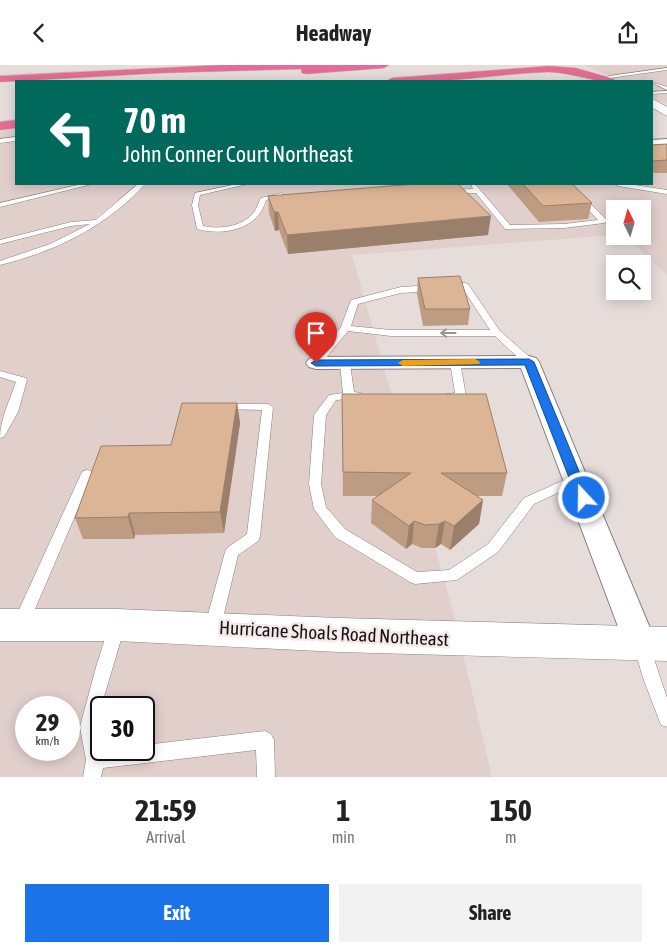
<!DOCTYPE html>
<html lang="en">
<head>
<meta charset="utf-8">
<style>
	:root { --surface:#fff; --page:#f2f2f2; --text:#222; --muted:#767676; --accent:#1a73e8 }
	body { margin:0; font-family:"Asap Condensed",sans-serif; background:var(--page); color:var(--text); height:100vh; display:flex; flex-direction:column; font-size:19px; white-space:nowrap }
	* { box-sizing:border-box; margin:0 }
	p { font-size:16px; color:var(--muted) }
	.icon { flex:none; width:28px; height:28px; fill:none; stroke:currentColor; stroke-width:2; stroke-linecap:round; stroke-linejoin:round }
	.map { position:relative; height:712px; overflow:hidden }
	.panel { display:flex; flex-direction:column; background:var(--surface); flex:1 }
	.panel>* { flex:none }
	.guide { position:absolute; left:15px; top:15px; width:638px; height:105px; border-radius:0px; box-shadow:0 2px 12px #0003; background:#00695c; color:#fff; overflow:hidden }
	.needle { width:32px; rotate:355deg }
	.controls { position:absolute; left:606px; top:135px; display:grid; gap:10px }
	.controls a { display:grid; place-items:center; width:45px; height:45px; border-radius:0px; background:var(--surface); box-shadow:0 2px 12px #0003; font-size:25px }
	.speed { position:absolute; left:15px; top:631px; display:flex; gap:10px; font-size:25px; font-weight:700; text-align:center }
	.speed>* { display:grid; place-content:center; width:65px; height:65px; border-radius:50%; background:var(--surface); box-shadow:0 2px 12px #0003; line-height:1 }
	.speed small { font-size:12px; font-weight:400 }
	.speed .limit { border:2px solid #111; border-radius:8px; background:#fff; color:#111 }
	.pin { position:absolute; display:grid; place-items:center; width:42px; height:42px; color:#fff; margin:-51px -21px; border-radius:50% 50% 50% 0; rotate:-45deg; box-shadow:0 0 5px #0007 }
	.pin .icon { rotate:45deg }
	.me { position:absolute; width:55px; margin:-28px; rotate:339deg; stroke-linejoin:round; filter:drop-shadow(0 0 4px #0008) }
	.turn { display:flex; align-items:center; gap:18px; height:105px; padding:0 25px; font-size:22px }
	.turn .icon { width:65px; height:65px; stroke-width:2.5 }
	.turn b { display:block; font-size:35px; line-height:42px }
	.eta { display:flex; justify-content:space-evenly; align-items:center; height:85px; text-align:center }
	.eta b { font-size:30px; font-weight:700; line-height:35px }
	.action { display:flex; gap:10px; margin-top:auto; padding:10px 25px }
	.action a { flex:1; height:58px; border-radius:0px; background:var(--accent); color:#fff; font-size:20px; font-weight:700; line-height:58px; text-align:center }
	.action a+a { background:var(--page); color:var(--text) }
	header { display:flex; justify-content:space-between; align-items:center; height:65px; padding:0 25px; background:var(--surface); font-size:22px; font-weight:700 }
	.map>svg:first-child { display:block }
</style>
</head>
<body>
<header><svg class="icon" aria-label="back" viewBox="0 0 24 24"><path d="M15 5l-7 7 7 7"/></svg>Headway<svg class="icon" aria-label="share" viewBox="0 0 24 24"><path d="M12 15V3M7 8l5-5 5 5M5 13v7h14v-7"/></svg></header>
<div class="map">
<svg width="667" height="712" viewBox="0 0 667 712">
	<rect width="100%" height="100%" fill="#e6dddb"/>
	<g fill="#e1cfcc" fill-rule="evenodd">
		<polygon points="584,0 667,0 667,39 651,32 651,16 620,16"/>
		<path d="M 16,62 L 16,119 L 651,119 L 651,73 L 667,73 L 667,210 L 625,171 L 642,171 L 642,144 L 615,144 L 615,170 L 352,190 L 454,550 L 492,712 L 0,712 L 0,64 ZM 26,642 L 69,642 L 69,685 L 26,685 ZM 101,642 L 144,642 L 144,685 L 101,685 Z"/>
	</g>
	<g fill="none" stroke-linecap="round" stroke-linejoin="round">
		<defs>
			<g id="service">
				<polygon points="667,3 667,5 610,13 612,16 605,14 609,11"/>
				<polygon points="649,16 667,22 667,25"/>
				<polygon points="667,26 667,28 651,29 651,27"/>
				<polygon points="16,72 16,76 0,78 0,74"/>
				<polygon points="82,119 92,119 0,142 0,138"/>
				<path d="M 138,119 L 145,119 C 106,162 56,186 0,200 L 0,196 L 50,179 L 90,159 L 71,161 L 0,179 L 0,175 L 71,157 L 96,155 Z"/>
				<path d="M 237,119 L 248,119 L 200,130 L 198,140 L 203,161 C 221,165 247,161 256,144 C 258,140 259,136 261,133 L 281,128 L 284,130 L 266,135 C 258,165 224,171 197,164 L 192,140 L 195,128 Z"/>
				<polygon points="471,119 475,119 510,160 564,159 598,155 564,119 570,119 608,156 604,158 564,163 505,164 476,128 451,129 448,127 451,125 473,124"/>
				<polygon points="615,119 629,119 667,125 667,129 618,121"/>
				<polygon points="465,218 468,219 500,266 533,295 534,297 533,299 525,299 495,271 391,271 348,266 320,300 312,300 311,298 341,262 351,235 401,222 433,220 437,223 433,226 401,228 358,239 351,261 391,265 490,265 463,224 448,225 444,222 448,219"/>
				<path d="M 455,294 L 460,297 L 466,331 C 462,336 449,336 445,331 L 446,329 L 455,328 L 450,297 Z"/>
				<polygon points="345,296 350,299 354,327 361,328 362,330 357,333 336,335 326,350 321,419 326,442 345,464 417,507 449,505 488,479 524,433 573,411 581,411 583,414 581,417 534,439 498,487 457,515 415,519 410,517 335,472 314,444 309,419 314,350 329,330 343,328 340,299"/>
				<path d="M 0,306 L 26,313 L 27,315 L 18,347 L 4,372 L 0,373 C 0,354 10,335 16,317 L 0,312 Z"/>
				<polygon points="222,339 268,339 273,342 260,472 258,476 238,490 221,561 218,566 213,568 208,566 205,561 225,487 227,483 247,469 262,345 218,344 217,342 218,340"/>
				<polygon points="87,405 91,406 93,409 29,558 26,563 21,565 16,563 13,558 81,409 83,406"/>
				<polygon points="117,554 122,556 125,561 101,642 98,662 101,685 144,685 144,680 265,666 271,669 274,675 275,712 257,712 256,685 103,703 101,712 83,712 86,695 80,662 96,602 109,561 112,556"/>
				<polygon points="642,575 648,577 650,582 667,633 667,662 661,660 643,613 634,582 636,577"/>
			</g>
			<g id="minor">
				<polygon points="667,74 667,80 651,81 651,75"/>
				<polygon points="529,291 536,293 539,297 657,580 652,590 641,594 630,590 625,580 521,303 316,304 309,302 306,298 309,294 316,292"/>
			</g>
			<g id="tertiary">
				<polygon points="651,33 667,42 667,51 651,42"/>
				<polygon points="0,544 117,544 339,553 667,562 667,596 339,587 117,576 0,576"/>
			</g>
			<g id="motorway">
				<polygon points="221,0 389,0 384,3 306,9 302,8 301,6 302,4 161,8 0,17 0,11"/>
				<path d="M 549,1 L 576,3 L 614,14 L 616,16 C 593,18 571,7 548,7 C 494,9 440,20 386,16 L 392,13 Z"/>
				<polygon points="16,55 16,63 0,65 0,57"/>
			</g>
		</defs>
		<use href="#service" stroke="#88807f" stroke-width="1"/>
		<use href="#minor" stroke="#88807f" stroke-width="2"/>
		<use href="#tertiary" stroke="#88807f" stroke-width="1"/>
		<use href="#motorway" stroke="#bebdbd" stroke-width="1"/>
		<use href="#service" fill="#fff" fill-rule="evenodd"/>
		<use href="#minor" fill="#fff" fill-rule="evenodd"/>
		<use href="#tertiary" fill="#fff" fill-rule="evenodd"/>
		<use href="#motorway" fill="#e56d95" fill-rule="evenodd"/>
	</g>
	<g fill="#bd9c82">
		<polygon points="667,79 667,108 651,108 651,80"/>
		<polygon points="507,119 572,119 592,138 588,154 539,157"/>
		<polygon points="268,131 488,170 288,189 279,165 275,166 269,148"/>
		<polygon points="418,213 470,244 468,260 423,261 417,229"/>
		<polygon points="342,329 507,408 502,431 477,431 483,435 479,459 450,485 441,479 435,483 422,483 412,479 406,484 371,458 372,435 378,431 343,431"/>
		<polygon points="237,338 240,358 224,468 135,470 134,474 83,474 75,453 171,380"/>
	</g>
	<g fill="#9a7f6a">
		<polygon points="274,147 278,147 279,165 275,166"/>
		<polygon points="491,151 488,170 288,189 287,170"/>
		<polygon points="237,338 240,358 224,468 220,447"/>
		<polygon points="483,435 479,459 450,485 454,461"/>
		<polygon points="129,448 135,470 134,474 128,452"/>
		<polygon points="414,456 412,479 406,484 409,461"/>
		<polygon points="445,456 441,479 435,483 439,459"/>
	</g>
	<g fill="#dcb597" stroke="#9a7f6a">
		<polygon points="667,79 667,95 651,96 651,80"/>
		<polygon points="415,119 458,119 491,151 287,170 278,147 274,147 268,131"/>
		<polygon points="523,119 572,119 592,138 543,141"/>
		<polygon points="460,211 470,244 425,244 418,213"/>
		<polygon points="342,329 486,329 507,408 441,408 483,435 454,461 445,456 439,459 425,460 414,456 409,461 372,435 411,408 343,407"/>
		<polygon points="182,338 237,338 220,447 129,448 128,452 75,453 101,381 171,380"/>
	</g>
	<defs><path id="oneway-shaft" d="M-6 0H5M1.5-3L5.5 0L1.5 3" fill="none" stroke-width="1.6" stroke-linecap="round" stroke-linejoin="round" transform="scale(1.25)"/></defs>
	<use stroke="#979595" href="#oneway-shaft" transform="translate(448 268) rotate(180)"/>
	<polygon fill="#1a73e8" stroke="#114b97" points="529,294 534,297 590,433 588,436 579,436 577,433 525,300 316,301 311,298 316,295"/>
	<polygon fill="#f59e0b" points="475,294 480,297 479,299 403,301 398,298 403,295"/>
	<g text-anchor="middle" stroke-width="5" stroke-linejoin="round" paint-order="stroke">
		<g font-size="19" fill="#171313" stroke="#f3eae8">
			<text transform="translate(334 568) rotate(3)" y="7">Hurricane Shoals Road Northeast</text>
		</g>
	</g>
</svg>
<div class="controls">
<a><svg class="needle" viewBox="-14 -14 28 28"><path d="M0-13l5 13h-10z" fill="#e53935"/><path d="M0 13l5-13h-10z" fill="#767676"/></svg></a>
<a><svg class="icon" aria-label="search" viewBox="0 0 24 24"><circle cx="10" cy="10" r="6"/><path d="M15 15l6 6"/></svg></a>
</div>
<div class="speed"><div>29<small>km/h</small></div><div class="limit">30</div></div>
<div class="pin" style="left:316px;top:298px;background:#d93025"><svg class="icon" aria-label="arrive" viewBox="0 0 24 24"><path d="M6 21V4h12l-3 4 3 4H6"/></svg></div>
<svg class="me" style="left:584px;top:433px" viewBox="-20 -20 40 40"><circle r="17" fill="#1a73e8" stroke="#fff" stroke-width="3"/><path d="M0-11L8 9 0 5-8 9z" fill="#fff"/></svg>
<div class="guide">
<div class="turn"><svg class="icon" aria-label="left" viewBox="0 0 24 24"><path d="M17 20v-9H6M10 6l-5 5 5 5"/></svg><div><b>70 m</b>John Conner Court Northeast</div></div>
</div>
</div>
<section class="panel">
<div class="eta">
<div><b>21:59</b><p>Arrival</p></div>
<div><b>1</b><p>min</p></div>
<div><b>150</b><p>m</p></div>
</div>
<div class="action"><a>Exit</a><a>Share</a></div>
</section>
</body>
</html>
